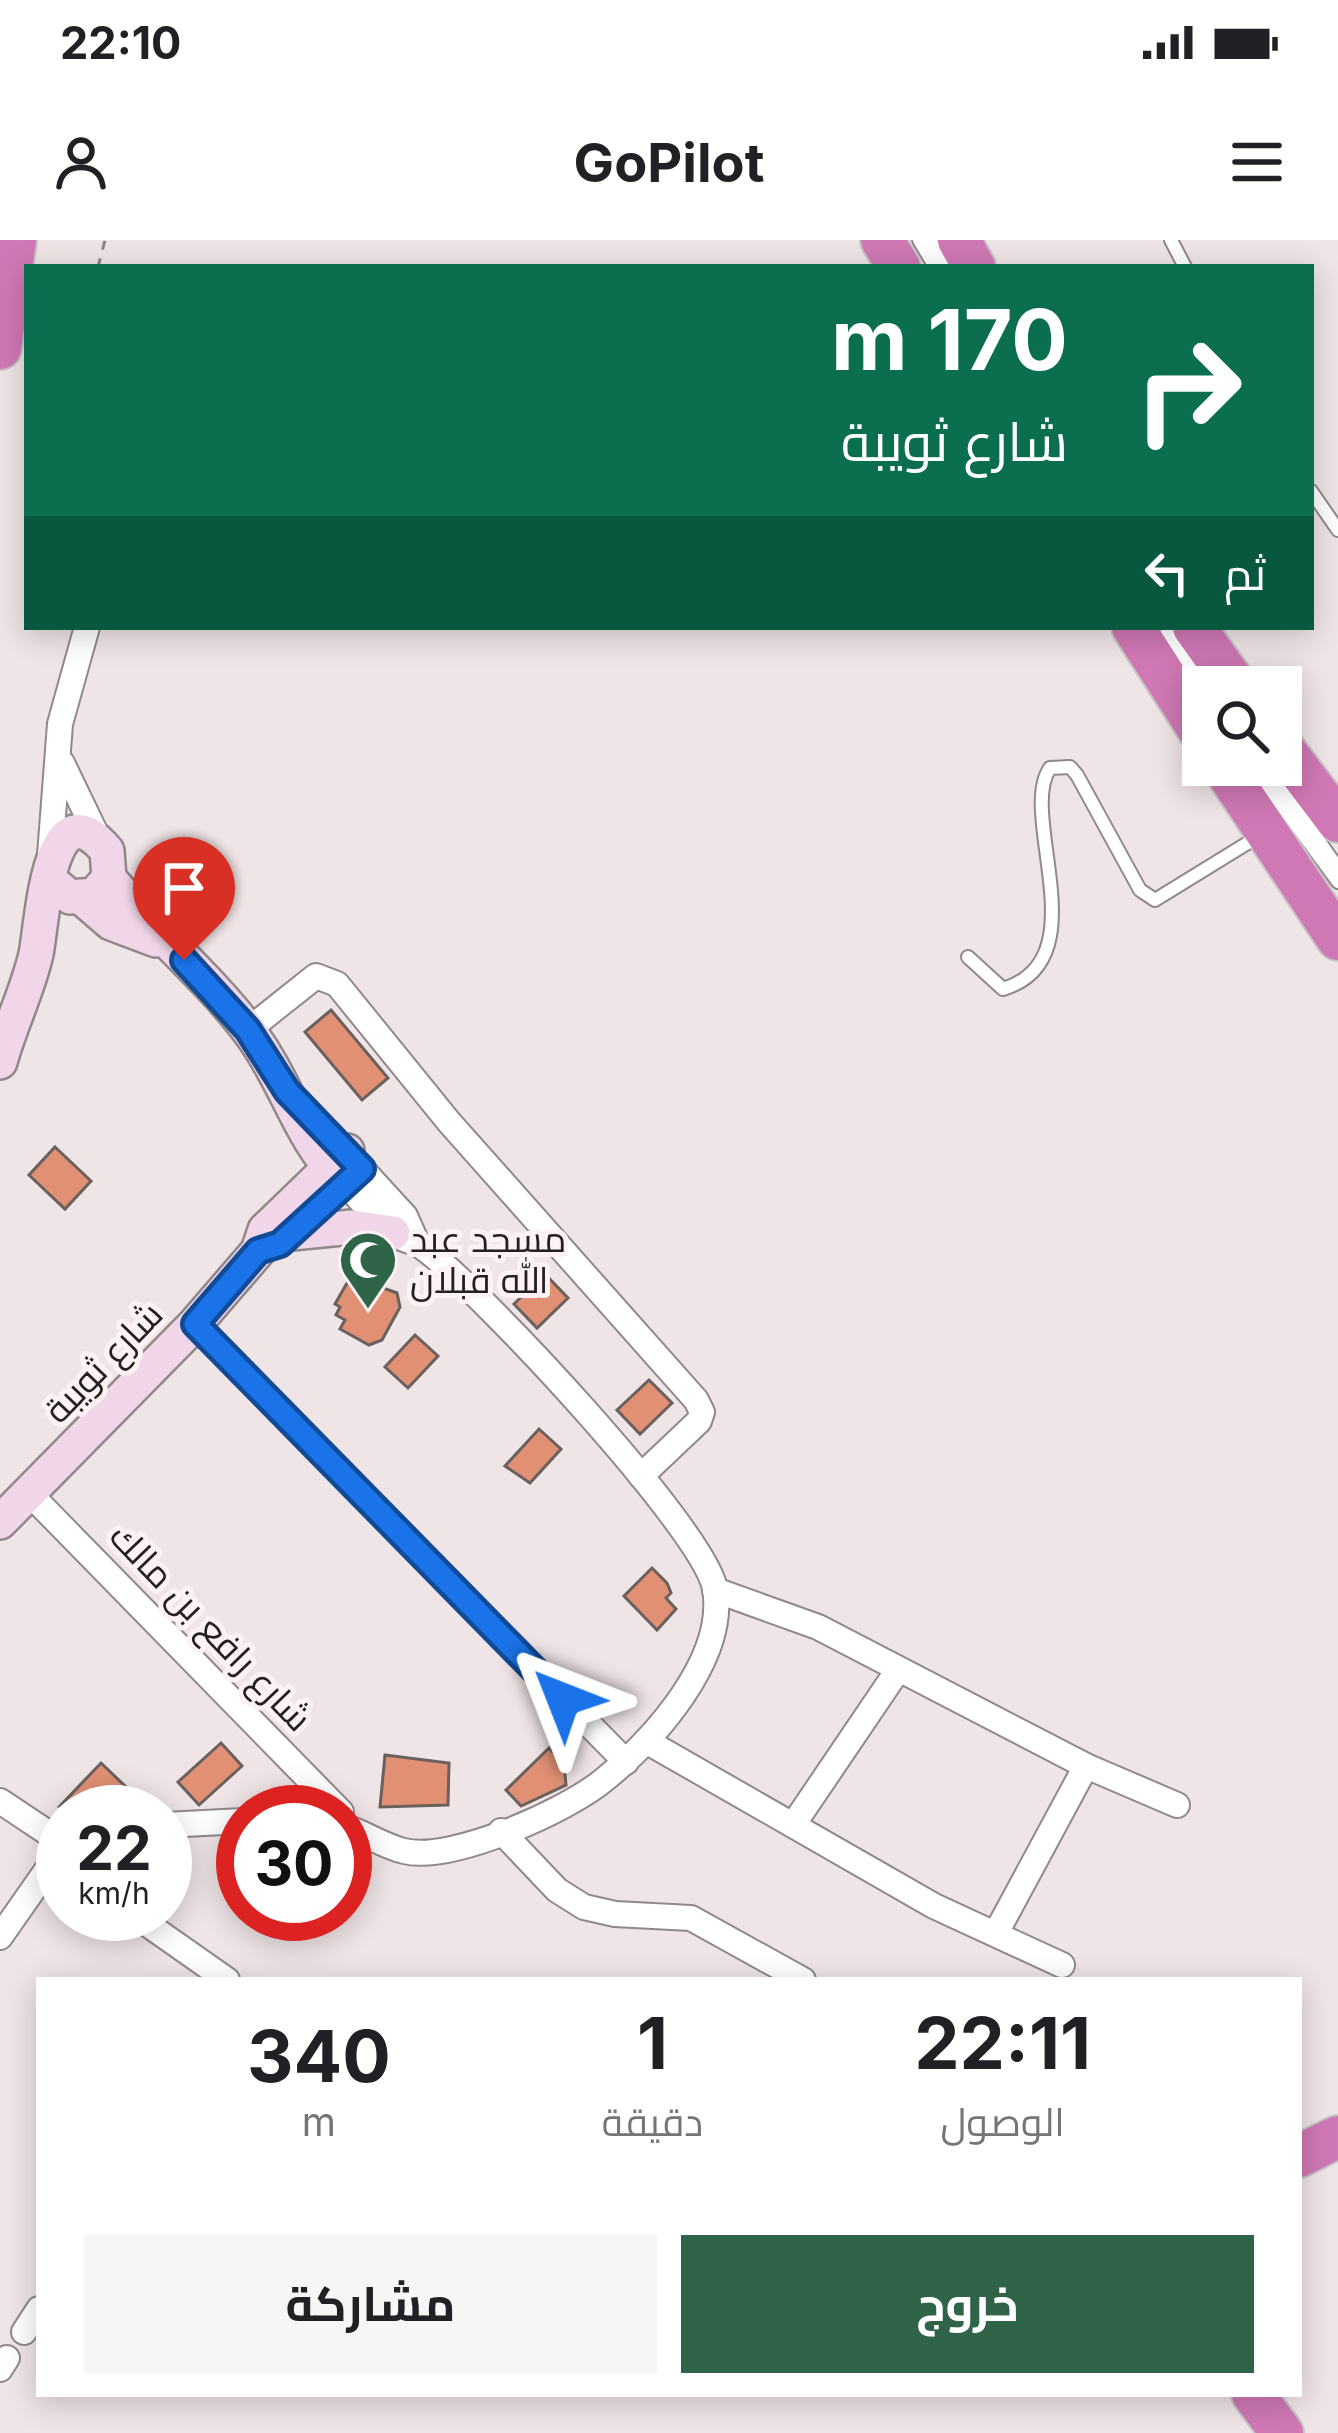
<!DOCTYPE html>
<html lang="ar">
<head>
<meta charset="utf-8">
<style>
	:root { --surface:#fff; --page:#f6f6f6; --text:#202124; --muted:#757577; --accent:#2f6449 }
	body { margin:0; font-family:Inter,Cairo,sans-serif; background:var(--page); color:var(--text); direction:rtl; height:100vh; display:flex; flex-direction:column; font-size:45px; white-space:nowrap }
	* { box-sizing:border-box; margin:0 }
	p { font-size:39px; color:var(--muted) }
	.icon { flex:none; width:66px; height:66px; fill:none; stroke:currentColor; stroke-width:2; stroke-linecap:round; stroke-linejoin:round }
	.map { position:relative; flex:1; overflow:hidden; direction:ltr }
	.side { position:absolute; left:36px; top:1737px; width:1266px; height:420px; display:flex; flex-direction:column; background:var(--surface); border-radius:0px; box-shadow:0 6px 30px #0003; direction:rtl }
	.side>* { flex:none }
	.top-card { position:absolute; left:24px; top:24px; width:1290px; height:366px; border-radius:0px; box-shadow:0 6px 30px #0003; direction:rtl; background:#0b6e4f; color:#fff; overflow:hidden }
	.fabs { position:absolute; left:1182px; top:426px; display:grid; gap:24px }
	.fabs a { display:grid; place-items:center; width:120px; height:120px; border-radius:0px; background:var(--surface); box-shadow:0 6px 30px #0003; font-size:60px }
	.speed { position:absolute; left:36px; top:1545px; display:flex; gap:24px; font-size:60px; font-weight:700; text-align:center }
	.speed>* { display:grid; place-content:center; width:156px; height:156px; border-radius:50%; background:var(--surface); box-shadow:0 6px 30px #0003; line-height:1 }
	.speed small { font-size:30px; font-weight:400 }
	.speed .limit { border:18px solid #d22; background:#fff; color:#111 }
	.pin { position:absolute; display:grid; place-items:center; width:102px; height:102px; color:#fff; margin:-123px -51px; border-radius:50% 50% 50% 0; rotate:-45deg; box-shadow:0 0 12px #0007 }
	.pin .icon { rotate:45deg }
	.me { position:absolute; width:132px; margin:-66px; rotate:315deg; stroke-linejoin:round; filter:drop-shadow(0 0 9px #0008) }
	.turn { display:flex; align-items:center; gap:42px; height:252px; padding:0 48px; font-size:54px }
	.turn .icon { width:156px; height:156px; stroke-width:2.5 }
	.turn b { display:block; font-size:84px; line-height:102px }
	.then { display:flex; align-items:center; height:114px; padding:0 48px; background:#0003; gap:24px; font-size:45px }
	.eta { display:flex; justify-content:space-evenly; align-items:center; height:204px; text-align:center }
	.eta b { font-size:72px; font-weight:700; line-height:84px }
	.cta { display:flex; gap:24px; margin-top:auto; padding:24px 48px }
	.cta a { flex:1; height:138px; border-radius:0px; background:var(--accent); color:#fff; font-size:48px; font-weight:700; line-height:138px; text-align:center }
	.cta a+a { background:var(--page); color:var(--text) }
	.status { display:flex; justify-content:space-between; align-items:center; height:84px; padding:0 60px; background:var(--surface); direction:ltr }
	.status svg { height:33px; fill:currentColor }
	header { display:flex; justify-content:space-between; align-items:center; height:156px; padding:0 48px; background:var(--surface); font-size:54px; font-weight:700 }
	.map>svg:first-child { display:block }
</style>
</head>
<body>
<div class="status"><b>22:10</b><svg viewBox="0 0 49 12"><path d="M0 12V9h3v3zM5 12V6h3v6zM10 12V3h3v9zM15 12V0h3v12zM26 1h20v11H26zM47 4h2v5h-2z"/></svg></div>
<header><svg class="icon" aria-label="menu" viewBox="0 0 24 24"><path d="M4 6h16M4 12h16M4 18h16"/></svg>GoPilot<svg class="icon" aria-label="person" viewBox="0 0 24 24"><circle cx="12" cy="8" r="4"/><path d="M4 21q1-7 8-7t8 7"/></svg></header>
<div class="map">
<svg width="1338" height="2193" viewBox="0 0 1338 2193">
	<rect width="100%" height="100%" fill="#efe4e6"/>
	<g fill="#e19074" stroke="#6a615e" stroke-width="3">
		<polygon points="331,770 388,838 362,860 305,792"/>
		<polygon points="55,907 91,941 65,969 29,935"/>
		<polygon points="545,1034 568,1058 537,1088 514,1064"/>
		<polygon points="358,1039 397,1053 400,1067 382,1100 369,1105 340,1089 345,1080 336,1075 340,1067 335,1064 347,1043 354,1047"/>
		<polygon points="415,1095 438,1116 408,1148 385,1127"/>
		<polygon points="649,1140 672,1163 640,1194 617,1170"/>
		<polygon points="539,1189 561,1209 530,1243 505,1226"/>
		<polygon points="652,1328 667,1343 671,1353 666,1358 676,1369 657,1390 624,1356"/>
		<polygon points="221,1503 242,1526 199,1565 178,1542"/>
		<polygon points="549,1508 564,1523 566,1545 521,1566 506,1550"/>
		<polygon points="385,1515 449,1523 448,1565 380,1567"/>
		<polygon points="101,1523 147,1567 60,1566"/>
	</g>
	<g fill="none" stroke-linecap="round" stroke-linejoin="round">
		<defs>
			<g id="lane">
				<polyline points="919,0 935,27"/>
				<polyline points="930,0 946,27"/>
				<polyline points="1171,0 1185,27"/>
				<polyline points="1311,251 1338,290"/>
				<polyline points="1168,387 1209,447"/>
				<polyline points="1164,396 1203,455"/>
				<polyline points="1252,525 1338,642"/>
				<polyline points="1265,525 1338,628"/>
				<path d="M 968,717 L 1003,749 C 1100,720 1017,575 1050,528 L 1070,527 L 1077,535 L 1140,650 L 1155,660 L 1259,596"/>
			</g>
			<g id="street">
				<polyline points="62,523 101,604"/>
				<polyline points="50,615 60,484 87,387"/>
				<polyline points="248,790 316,736 337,744 449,882 696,1160 702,1172 699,1181 641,1236"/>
				<polyline points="362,929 405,976 417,1003"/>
				<polyline points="195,1084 626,1522"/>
				<polyline points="29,1253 341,1572"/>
				<polyline points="715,1350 818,1387 1086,1526 1177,1565"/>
				<polyline points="646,1501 934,1666 1062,1725"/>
				<polyline points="0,1561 63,1603"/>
				<polyline points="165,1585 243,1581"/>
				<polyline points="793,1585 898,1430"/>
				<path d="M 345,1587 C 365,1593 383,1606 404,1611 C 451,1623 569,1570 605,1539 C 654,1499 727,1419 715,1349 C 705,1290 476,1045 421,1006 C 414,1001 404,1001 397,995 C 378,983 362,960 345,944"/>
				<polyline points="501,1591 557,1650 584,1667 615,1674 691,1678 803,1740"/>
				<polyline points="133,1674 227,1740"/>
				<polyline points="996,1693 1086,1526"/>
				<polyline points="0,1697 63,1607"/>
				<polyline points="24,2092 39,2069"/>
				<polyline points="0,2129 7,2118"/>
			</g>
			<g id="secondary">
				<path d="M 109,638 C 153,692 211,739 252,795 C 290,848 297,895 344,943"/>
				<polyline points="82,658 111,683 156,700"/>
				<path d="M 0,822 C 10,785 28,750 36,714 C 42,687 48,539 107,611 L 109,638 L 94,655 L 70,657 L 51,641"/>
				<polyline points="292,993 352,987 393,993"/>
				<polyline points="0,1282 195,1084 258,1011 265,990 347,911"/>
			</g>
			<g id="highway">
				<polyline points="882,0 899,27"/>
				<polyline points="959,0 974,27"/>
				<polyline points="0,108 15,0"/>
				<polyline points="1133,387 1203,496"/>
				<polyline points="1194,387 1237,447"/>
				<polyline points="1281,506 1338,581"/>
				<polyline points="1222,525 1338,699"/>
				<polyline points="1299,1916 1338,1897"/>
				<polyline points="1253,2154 1282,2193"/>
			</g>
		</defs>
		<use href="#lane" stroke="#918889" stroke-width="16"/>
		<use href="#street" stroke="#918889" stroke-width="28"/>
		<use href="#secondary" stroke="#918889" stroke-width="38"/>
		<use href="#highway" stroke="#c6c5c5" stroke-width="46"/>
		<polyline stroke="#8d8687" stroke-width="3" stroke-dasharray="9 9" stroke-linecap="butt" points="98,27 105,0"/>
		<use href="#lane" stroke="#fff" stroke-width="12"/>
		<use href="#street" stroke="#fff" stroke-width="24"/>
		<use href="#secondary" stroke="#f1d6e9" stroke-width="33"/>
		<use href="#highway" stroke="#d078b5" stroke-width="42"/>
	</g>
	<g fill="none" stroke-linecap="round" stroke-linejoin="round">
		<defs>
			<polyline id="route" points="184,720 248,790 287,851 362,929 280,1004 258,1011 195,1084 563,1459"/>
		</defs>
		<use href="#route" stroke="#114b97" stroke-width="30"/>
		<use href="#route" stroke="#1a73e8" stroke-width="21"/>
	</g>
	<defs>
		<symbol id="mosque-pin" viewBox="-11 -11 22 30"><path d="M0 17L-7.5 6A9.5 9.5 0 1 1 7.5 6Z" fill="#2f6449" stroke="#fcf2f3"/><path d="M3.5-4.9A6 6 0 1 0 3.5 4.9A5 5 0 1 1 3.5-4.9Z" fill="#fff"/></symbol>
	</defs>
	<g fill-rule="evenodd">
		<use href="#mosque-pin" x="335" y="987" width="66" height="90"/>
	</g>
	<g text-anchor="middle" stroke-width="10" stroke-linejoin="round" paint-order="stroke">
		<g font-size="36" fill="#232020" stroke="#fcf2f3" text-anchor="start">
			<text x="410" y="1012">مسجد عبد<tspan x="410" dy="41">الله قبلان</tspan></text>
		</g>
		<g font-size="36" fill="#232020" stroke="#fcf2f3">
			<text transform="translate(103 1122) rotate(-46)" y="13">شارع ثويبة</text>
			<text transform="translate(211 1387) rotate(46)" y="13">شارع رافع بن مالك</text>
		</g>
	</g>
</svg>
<div class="fabs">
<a><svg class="icon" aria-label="search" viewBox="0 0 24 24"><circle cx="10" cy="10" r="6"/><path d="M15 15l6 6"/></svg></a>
</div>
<div class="speed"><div>22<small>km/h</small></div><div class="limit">30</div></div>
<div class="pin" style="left:184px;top:720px;background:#d93025"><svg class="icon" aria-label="arrive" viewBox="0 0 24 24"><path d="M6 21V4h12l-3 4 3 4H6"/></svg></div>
<svg class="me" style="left:563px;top:1459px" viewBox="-20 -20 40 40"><path d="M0-17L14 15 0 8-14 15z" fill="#1a73e8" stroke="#fff" stroke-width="4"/></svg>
<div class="top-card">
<div class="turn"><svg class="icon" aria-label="right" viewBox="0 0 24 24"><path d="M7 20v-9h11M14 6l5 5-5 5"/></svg><div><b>170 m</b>شارع ثويبة</div></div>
<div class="then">ثم<svg class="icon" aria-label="left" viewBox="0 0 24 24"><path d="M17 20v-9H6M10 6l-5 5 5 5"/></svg></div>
</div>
<section class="side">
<div class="eta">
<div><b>22:11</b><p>الوصول</p></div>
<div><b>1</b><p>دقيقة</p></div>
<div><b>340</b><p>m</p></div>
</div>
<div class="cta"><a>خروج</a><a>مشاركة</a></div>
</section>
</div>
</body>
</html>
